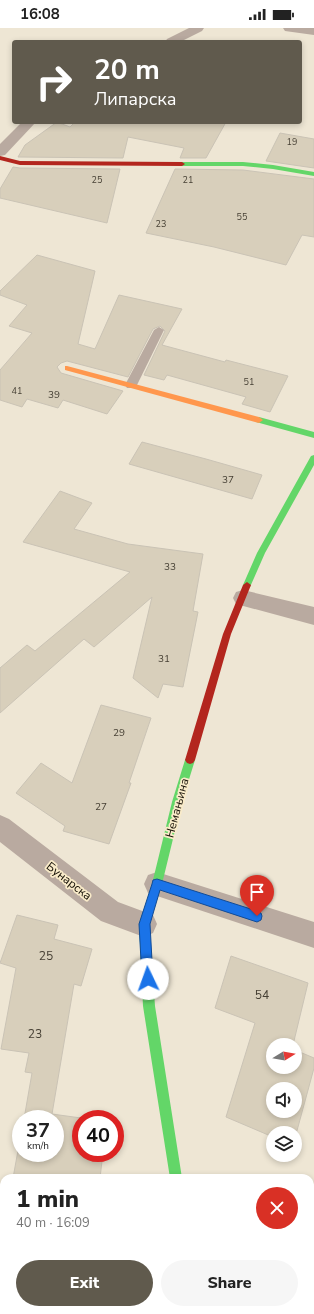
<!DOCTYPE html>
<html lang="en">
<head>
<meta charset="utf-8">
<style>
	:root { --surface:#fff; --page:#f6f6f6; --text:#222; --muted:#767676; --accent:#605a4d }
	body { margin:0; font-family:"Nunito Sans",sans-serif; background:var(--page); color:var(--text); height:100vh; display:flex; flex-direction:column; font-size:15px; white-space:nowrap }
	* { box-sizing:border-box; margin:0 }
	p { font-size:13px; color:var(--muted) }
	.icon { flex:none; width:22px; height:22px; fill:none; stroke:currentColor; stroke-width:2; stroke-linecap:round; stroke-linejoin:round }
	.map { position:relative; flex:1; overflow:hidden }
	.panel { position:absolute; left:0px; top:1146px; width:314px; height:140px; display:flex; flex-direction:column; background:var(--surface); border-radius:12px 12px 0 0; box-shadow:0 2px 6px #0003 }
	.panel>* { flex:none }
	.hud { position:absolute; left:12px; top:12px; width:290px; height:84px; border-radius:4px; box-shadow:0 2px 6px #0003; background:#605a4d; color:#fff; overflow:hidden }
	.needle { width:26px; rotate:79deg }
	.controls { position:absolute; left:266px; top:1010px; display:grid; gap:8px }
	.controls a { display:grid; place-items:center; width:36px; height:36px; border-radius:50%; background:var(--surface); box-shadow:0 2px 6px #0003; font-size:20px }
	.speed { position:absolute; left:12px; top:1082px; display:flex; gap:8px; font-size:20px; font-weight:700; text-align:center }
	.speed>* { display:grid; place-content:center; width:52px; height:52px; border-radius:50%; background:var(--surface); box-shadow:0 2px 6px #0003; line-height:1 }
	.speed small { font-size:10px; font-weight:400 }
	.speed .limit { border:6px solid #d22; background:#fff; color:#111 }
	.pin { position:absolute; display:grid; place-items:center; width:34px; height:34px; color:#fff; margin:-41px -17px; border-radius:50% 50% 50% 0; rotate:-45deg; box-shadow:0 0 4px #0007 }
	.pin .icon { rotate:45deg }
	.me { position:absolute; width:44px; margin:-22px; rotate:357deg; stroke-linejoin:round; filter:drop-shadow(0 0 3px #0008) }
	.turn { display:flex; align-items:center; gap:14px; height:84px; padding:0 16px; font-size:18px }
	.turn .icon { width:52px; height:52px; stroke-width:2.5 }
	.turn b { display:block; font-size:28px; line-height:34px }
	.round { display:grid; place-items:center; flex:none; width:42px; height:42px; border-radius:21px; background:var(--page) }
	.summary { display:flex; align-items:center; justify-content:space-between; height:68px; padding:0 16px }
	h1 { font-size:24px; font-weight:800; line-height:30px }
	.action { display:flex; gap:8px; margin-top:auto; padding:8px 16px }
	.action a { flex:1; height:46px; border-radius:24px; background:var(--accent); color:#fff; font-size:16px; font-weight:800; line-height:46px; text-align:center }
	.action a+a { background:var(--page); color:var(--text) }
	.status { display:flex; justify-content:space-between; align-items:center; height:28px; padding:0 20px; background:var(--surface); direction:ltr }
	.status svg { height:11px; fill:currentColor }
	.map>svg:first-child { display:block }
</style>
</head>
<body>
<div class="status"><b>16:08</b><svg viewBox="0 0 49 12"><path d="M0 12V9h3v3zM5 12V6h3v6zM10 12V3h3v9zM15 12V0h3v12zM26 1h20v11H26zM47 4h2v5h-2z"/></svg></div>
<div class="map">
<svg width="314" height="1286" viewBox="0 0 314 1286">
	<rect width="100%" height="100%" fill="#eee6d4"/>
	<g fill="#d8cfbb" stroke="#cac3b5" fill-rule="evenodd">
		<polygon points="57,94 70,99 75,94 226,94 206,130 180,130 184,120 128,109 123,130 18,129 25,117"/>
		<polygon points="280,105 314,111 314,140 266,133"/>
		<polygon points="13,139 20,140 120,141 107,195 0,170 0,161"/>
		<polygon points="175,141 243,142 314,151 314,209 302,207 286,237 214,219 146,205"/>
		<polygon points="37,227 95,243 78,316 95,321 119,267 182,281 162,317 225,334 226,332 288,348 270,384 242,376 246,369 167,347 164,352 144,347 165,303 160,298 153,301 128,349 67,333 61,335 57,339 61,345 123,363 107,386 63,372 58,380 27,371 22,379 0,372 0,342 32,305 9,298 27,277 0,267 0,263"/>
		<polygon points="142,414 206,431 262,447 252,471 129,436"/>
		<polygon points="60,463 92,475 74,501 128,516 203,526 193,583 198,584 183,659 163,656 158,670 133,650 152,569 94,619 84,611 0,685 0,640 27,617 35,623 130,544 23,514"/>
		<polygon points="101,677 151,690 129,755 131,755 109,816 63,803 65,798 16,765 41,735 72,755"/>
		<polygon points="17,887 58,897 54,911 92,921 81,958 74,956 52,1086 81,1090 81,1125 103,1125 100,1150 13,1150 21,1106 21,1125 55,1125 55,1091 24,1091 32,1045 25,1044 29,1025 1,1021 16,940 0,935"/>
		<path d="M 231,928 L 308,955 L 293,1017 L 273,1017 L 273,1039 L 295,1039 L 295,1022 L 314,1030 L 314,1040 L 295,1110 L 295,1105 L 273,1105 L 273,1109 L 226,1089 L 255,995 L 215,980 ZM 273,1061 L 295,1061 L 295,1083 L 273,1083 Z"/>
	</g>
	<g fill="none" stroke-linecap="round" stroke-linejoin="round">
		<polygon fill="#b9aaa0" fill-rule="evenodd" points="159,299 164,302 137,357 135,360 127,360 125,357 154,302"/>
		<g fill="#b9aaa0" fill-rule="evenodd">
			<polygon points="189,0 204,0 202,3 180,14 165,14 167,11"/>
			<polygon points="283,0 314,0 314,7 285,3"/>
			<polygon points="22,94 36,94 5,127 0,128 0,116"/>
			<polygon points="243,562 314,579 314,597 236,576 233,570 236,564"/>
			<polygon points="0,787 9,791 118,874 153,887 157,896 153,905 144,909 101,893 0,814"/>
			<polygon points="157,844 314,894 314,920 148,865 144,856 148,847"/>
			<rect x="178" y="1282" width="32" height="4"/>
		</g>
		<g fill="#63d668" fill-rule="evenodd">
			<polygon points="243,134 273,137 314,144 314,148 273,141 243,138 182,138 179,136 182,134"/>
			<polygon points="259,389 314,404 314,410 256,394 256,390"/>
			<polygon points="314,427 314,437 265,525 250,559 244,559 243,557 257,525 311,428"/>
			<polygon points="190,728 193,729 195,732 182,774 162,856 149,896 155,978 182,1150 170,1150 143,978 139,896 152,856 172,774 185,732 187,729"/>
		</g>
		<polygon fill="#ff974d" fill-rule="evenodd" points="65,338 67,338 259,389 263,392 259,395 65,342"/>
		<g fill="#b3261e" fill-rule="evenodd">
			<polygon points="0,128 20,133 182,134 185,136 182,138 20,137 0,132"/>
			<polygon points="247,554 251,557 231,606 195,732 193,735 190,736 187,735 185,732 223,606 243,557"/>
		</g>
	</g>
	<polygon fill="#1a73e8" stroke="#114b97" points="157,851 257,883 261,885 262,888 261,892 257,894 160,862 150,896 153,951 152,955 148,957 144,955 142,951 139,896 152,856 153,852"/>
	<g text-anchor="middle" stroke-width="3.5" stroke-linejoin="round" paint-order="stroke">
		<g font-size="9" fill="#453f33">
			<text x="292" y="117">19</text>
			<text x="97" y="155">25</text>
			<text x="188" y="155">21</text>
			<text x="242" y="192">55</text>
			<text x="161" y="199">23</text>
			<text x="249" y="357">51</text>
			<text x="17" y="366">41</text>
		</g>
		<g font-size="10" fill="#453f33">
			<text x="54" y="370">39</text>
			<text x="228" y="455">37</text>
			<text x="170" y="542">33</text>
			<text x="164" y="634">31</text>
			<text x="119" y="708">29</text>
			<text x="101" y="782">27</text>
		</g>
		<g font-size="12" fill="#130e04" stroke="#f9ebc9">
			<text transform="translate(177 780) rotate(-75)" y="4">Немањина</text>
			<text transform="translate(69 853) rotate(38)" y="4">Бунарска</text>
		</g>
		<g font-size="12" fill="#453f33">
			<text x="46" y="932">25</text>
			<text x="262" y="971">54</text>
			<text x="35" y="1010">23</text>
		</g>
	</g>
</svg>
<div class="controls">
<a><svg class="needle" viewBox="-14 -14 28 28"><path d="M0-13l5 13h-10z" fill="#e53935"/><path d="M0 13l5-13h-10z" fill="#767676"/></svg></a>
<a><svg class="icon" aria-label="sound" viewBox="0 0 24 24"><path d="M4 9h4l5-4v14l-5-4H4zM17 9q2 3 0 6"/></svg></a>
<a><svg class="icon" aria-label="layers" viewBox="0 0 24 24"><path d="M12 4l9 5-9 5-9-5zM3 14l9 5 9-5"/></svg></a>
</div>
<div class="speed"><div>37<small>km/h</small></div><div class="limit">40</div></div>
<div class="pin" style="left:257px;top:888px;background:#d93025"><svg class="icon" aria-label="arrive" viewBox="0 0 24 24"><path d="M6 21V4h12l-3 4 3 4H6"/></svg></div>
<svg class="me" style="left:148px;top:951px" viewBox="-20 -20 40 40"><circle r="19" fill="#fff"/><path d="M0-13L10 11 0 6-10 11z" fill="#1a73e8"/></svg>
<div class="hud">
<div class="turn"><svg class="icon" aria-label="right" viewBox="0 0 24 24"><path d="M7 20v-9h11M14 6l5 5-5 5"/></svg><div><b>20 m</b>Липарска</div></div>
</div>
<section class="panel">
<div class="summary"><div><h1>1 min</h1><p>40 m · 16:09</p></div><a class="round" style="background:#d93025;color:#fff"><svg class="icon" aria-label="close" viewBox="0 0 24 24"><path d="M6 6l12 12M18 6L6 18"/></svg></a></div>
<div class="action"><a>Exit</a><a>Share</a></div>
</section>
</div>
</body>
</html>
